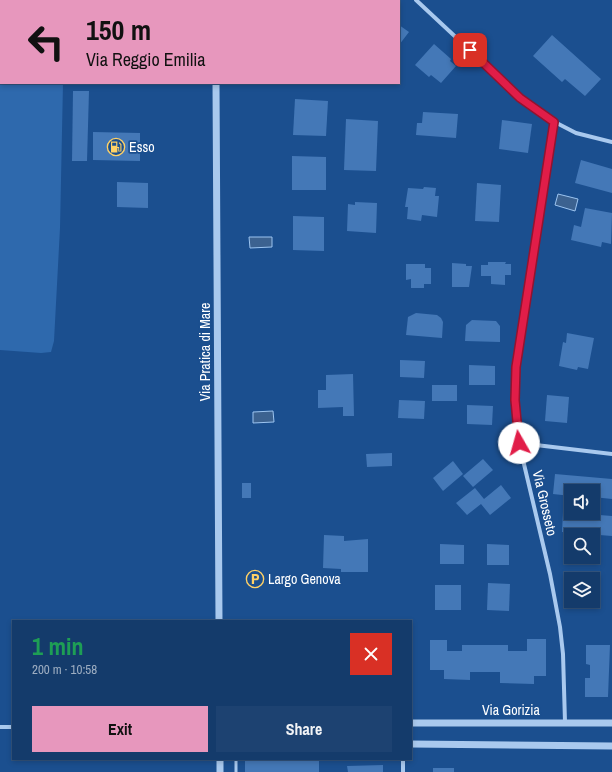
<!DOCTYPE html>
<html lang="en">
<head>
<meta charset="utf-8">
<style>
	:root { --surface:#143b6b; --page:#1d4271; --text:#f1f3f6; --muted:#9dadc1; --line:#33557e; --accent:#e797bd }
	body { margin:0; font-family:"Archivo Narrow",sans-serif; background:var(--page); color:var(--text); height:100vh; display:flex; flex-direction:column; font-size:15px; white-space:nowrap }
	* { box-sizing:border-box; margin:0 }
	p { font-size:13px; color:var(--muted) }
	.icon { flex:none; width:22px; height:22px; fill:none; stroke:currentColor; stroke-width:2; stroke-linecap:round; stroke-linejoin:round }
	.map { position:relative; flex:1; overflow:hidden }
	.drawer { position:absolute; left:12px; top:620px; width:400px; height:140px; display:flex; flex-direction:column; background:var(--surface); border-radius:0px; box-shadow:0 2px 6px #0003,0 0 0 1px var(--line) }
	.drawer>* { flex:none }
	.top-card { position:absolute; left:0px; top:0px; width:400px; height:84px; box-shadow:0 2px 6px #0003,0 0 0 1px var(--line); background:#e797bd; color:#111; overflow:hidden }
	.buttons { position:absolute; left:564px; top:484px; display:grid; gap:8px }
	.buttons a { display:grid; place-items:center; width:36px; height:36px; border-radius:0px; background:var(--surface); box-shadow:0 2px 6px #0003,0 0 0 1px var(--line); font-size:20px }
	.pin { position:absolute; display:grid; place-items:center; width:34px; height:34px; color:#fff; margin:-17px; border-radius:8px; box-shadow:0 2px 6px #0006 }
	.me { position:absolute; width:44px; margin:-22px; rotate:353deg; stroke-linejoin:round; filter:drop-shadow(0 0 3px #0008) }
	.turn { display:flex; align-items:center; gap:14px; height:84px; padding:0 20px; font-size:18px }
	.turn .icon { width:52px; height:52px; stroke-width:2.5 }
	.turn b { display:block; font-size:28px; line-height:34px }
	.round { display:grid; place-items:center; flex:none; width:42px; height:42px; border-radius:0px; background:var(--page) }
	.overview { display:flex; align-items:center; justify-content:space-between; height:68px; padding:0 20px }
	h1 { font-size:24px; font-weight:700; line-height:30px; color:#1e9e55 }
	.button { display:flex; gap:8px; margin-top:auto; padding:8px 20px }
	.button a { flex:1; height:46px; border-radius:0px; background:var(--accent); color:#111; font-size:16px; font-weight:700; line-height:46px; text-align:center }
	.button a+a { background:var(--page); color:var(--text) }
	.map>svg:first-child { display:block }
</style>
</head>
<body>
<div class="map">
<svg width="612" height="772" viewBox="0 0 612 772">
	<rect width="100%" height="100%" fill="#1b4f8f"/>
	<polygon fill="#2e69ad" points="0,0 63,0 1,1 1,83 63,83 60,228 54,341 51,352 41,353 0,350"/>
	<g fill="#3c6290" stroke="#9cc4f0">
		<polygon points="558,194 578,199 575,211 555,205"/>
		<polygon points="249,237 272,237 272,247 250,248"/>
		<polygon points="273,411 274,422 253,423 253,412"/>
	</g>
	<g fill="#4478b7">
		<polygon points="399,25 409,32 399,45"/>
		<polygon points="552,35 601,79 585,96 565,79 562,82 533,56"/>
		<polygon points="434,44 451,59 450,61 456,66 441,83 431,75 429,77 415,65"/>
		<polygon points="73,91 89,91 87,161 72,161"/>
		<polygon points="295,99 328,101 326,136 293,135"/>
		<polygon points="423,112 458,114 456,138 416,135 417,123 422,123"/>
		<polygon points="346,119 378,121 376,171 344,170"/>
		<polygon points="502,120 532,124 528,153 499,149"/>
		<polygon points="93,132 140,133 140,161 93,160"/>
		<polygon points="292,156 326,157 326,190 292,190"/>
		<polygon points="581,160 612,169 612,193 575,183"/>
		<polygon points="117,182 148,183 148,208 117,207"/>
		<polygon points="477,183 501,185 499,222 475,221"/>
		<polygon points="424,187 436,188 435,196 439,196 437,217 422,215 421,221 407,219 408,207 405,207 408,188 423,189"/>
		<polygon points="355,202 377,203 376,233 347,231 348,204 355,205"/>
		<polygon points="585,208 612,213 611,244 602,242 601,247 571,240 574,225 581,227"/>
		<polygon points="293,216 324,217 324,251 293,250"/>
		<polygon points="488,262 506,262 505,264 511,264 511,275 505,275 505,285 491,284 491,276 481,276 481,265 488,265"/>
		<polygon points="452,263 466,264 466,266 472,266 469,287 452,287"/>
		<polygon points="406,264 425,264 425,268 431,268 431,284 424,284 424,288 411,288 411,279 406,280"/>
		<polygon points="416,313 437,315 441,318 443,322 442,338 406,335 408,317"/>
		<polygon points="472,320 496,321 500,326 500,342 465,341 466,325"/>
		<polygon points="567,333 594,338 588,369 578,367 577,370 559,366 563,342 566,343"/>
		<polygon points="400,360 425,361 424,378 400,377"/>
		<polygon points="469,365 495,366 495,385 469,385"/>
		<polygon points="353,374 354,416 343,416 343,407 318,408 318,390 326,390 326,375"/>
		<rect x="432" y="385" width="25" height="16"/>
		<polygon points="547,395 569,397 567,423 545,421"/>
		<polygon points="399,400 425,401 424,419 398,418"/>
		<polygon points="467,405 493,406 492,425 467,424"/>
		<polygon points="392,453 392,466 367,467 366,454"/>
		<polygon points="483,459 493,470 473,487 463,476"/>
		<polygon points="453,461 463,474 443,491 433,478"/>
		<polygon points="555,474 612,479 612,499 593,497 593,491 571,491 571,496 553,494"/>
		<rect x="242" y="483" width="9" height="15"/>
		<polygon points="501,485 511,498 490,515 481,504 467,515 456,503 475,488 484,499"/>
		<polygon points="563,512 612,516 612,536 562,532"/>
		<polygon points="324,535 344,536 344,541 368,539 368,572 341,572 341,569 323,568"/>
		<polygon points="440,544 464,545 464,564 440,564"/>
		<polygon points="487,544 509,545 509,565 487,565"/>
		<polygon points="488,583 510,584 509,611 487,610"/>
		<rect x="435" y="585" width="26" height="25"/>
		<polygon points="527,639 546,639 546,676 534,676 534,684 500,683 500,672 470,672 470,680 444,679 444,670 430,670 430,640 447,640 447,651 462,651 462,645 508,645 508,651 527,651"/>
		<polygon points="586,645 610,645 608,697 585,697 585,678 590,678 590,665 586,664"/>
		<rect x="245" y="759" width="74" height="13"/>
		<polygon points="383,765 383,772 348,772 347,766"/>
		<rect x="433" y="768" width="21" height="4"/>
	</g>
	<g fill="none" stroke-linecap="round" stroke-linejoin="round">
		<polyline stroke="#a9c9ee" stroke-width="3" points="236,772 236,759"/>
		<g stroke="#a9c9ee" stroke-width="4">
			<polyline points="416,0 521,98 545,117 576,133 612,142"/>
			<polyline points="554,122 519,338 515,390 519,443 550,574 560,627 563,654 565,722"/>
			<polyline points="519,443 612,454"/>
			<polyline points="0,727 13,727"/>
			<polyline points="403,772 403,759"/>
		</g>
		<g stroke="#a9c9ee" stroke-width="7">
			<polyline points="216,0 216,1"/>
			<polyline points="216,83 219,621"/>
			<polyline points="411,723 612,723"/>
			<polyline points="411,744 612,746"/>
			<polyline points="220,772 220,759"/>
		</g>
	</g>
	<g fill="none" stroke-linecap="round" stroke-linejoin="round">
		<defs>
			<polyline id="route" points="470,50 520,98 554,122 516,367 515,400 519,443"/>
		</defs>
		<use href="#route" stroke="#92132f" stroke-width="10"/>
		<use href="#route" stroke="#e11d48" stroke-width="7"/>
	</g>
	<defs>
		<symbol id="fuel-ring" viewBox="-11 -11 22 22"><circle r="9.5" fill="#1b4f8f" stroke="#ffd166" stroke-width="1.5"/><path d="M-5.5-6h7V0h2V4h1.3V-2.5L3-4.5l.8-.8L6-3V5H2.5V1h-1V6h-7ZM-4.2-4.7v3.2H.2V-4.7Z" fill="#ffd166"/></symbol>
		<symbol id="parking-ring" viewBox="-11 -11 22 22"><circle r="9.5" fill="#1b4f8f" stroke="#ffd166" stroke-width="1.5"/><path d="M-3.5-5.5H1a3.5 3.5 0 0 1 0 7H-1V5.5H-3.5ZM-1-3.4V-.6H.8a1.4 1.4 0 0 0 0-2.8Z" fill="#ffd166"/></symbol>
	</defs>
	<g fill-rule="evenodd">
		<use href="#fuel-ring" x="106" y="137" width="20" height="20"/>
		<use href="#parking-ring" x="245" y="569" width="20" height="20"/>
	</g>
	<g text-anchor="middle" stroke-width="3.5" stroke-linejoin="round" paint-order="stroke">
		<g font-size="14" fill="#fff" stroke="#1b4f8f" text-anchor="start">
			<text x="129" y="152">Esso</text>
			<text x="268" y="584">Largo Genova</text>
		</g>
		<g font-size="14" fill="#fff" stroke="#1b4f8f">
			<text transform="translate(205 352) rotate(-90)" y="5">Via Pratica di Mare</text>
			<text transform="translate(545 503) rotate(77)" y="5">Via Grosseto</text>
			<text x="511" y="715">Via Gorizia</text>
		</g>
	</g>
</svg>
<div class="buttons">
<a><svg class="icon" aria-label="sound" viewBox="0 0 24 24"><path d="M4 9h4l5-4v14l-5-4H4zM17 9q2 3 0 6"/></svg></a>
<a><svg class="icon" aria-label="search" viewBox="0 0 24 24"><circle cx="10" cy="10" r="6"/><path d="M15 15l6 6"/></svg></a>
<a><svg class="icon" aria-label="layers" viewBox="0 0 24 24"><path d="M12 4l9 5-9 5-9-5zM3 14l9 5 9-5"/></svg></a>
</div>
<div class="pin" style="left:470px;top:50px;background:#d93025"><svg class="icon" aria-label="arrive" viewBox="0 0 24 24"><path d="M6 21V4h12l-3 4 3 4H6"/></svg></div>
<svg class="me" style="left:519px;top:443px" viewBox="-20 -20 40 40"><circle r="19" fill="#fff"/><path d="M0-13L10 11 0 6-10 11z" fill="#e11d48"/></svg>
<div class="top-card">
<div class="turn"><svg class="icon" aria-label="left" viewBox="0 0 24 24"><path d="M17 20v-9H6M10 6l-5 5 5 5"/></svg><div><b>150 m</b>Via Reggio Emilia</div></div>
</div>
<section class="drawer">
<div class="overview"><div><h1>1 min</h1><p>200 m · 10:58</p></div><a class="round" style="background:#d93025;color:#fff"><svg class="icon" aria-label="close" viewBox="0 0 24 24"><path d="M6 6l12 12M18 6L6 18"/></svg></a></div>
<div class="button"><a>Exit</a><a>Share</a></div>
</section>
</div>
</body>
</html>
